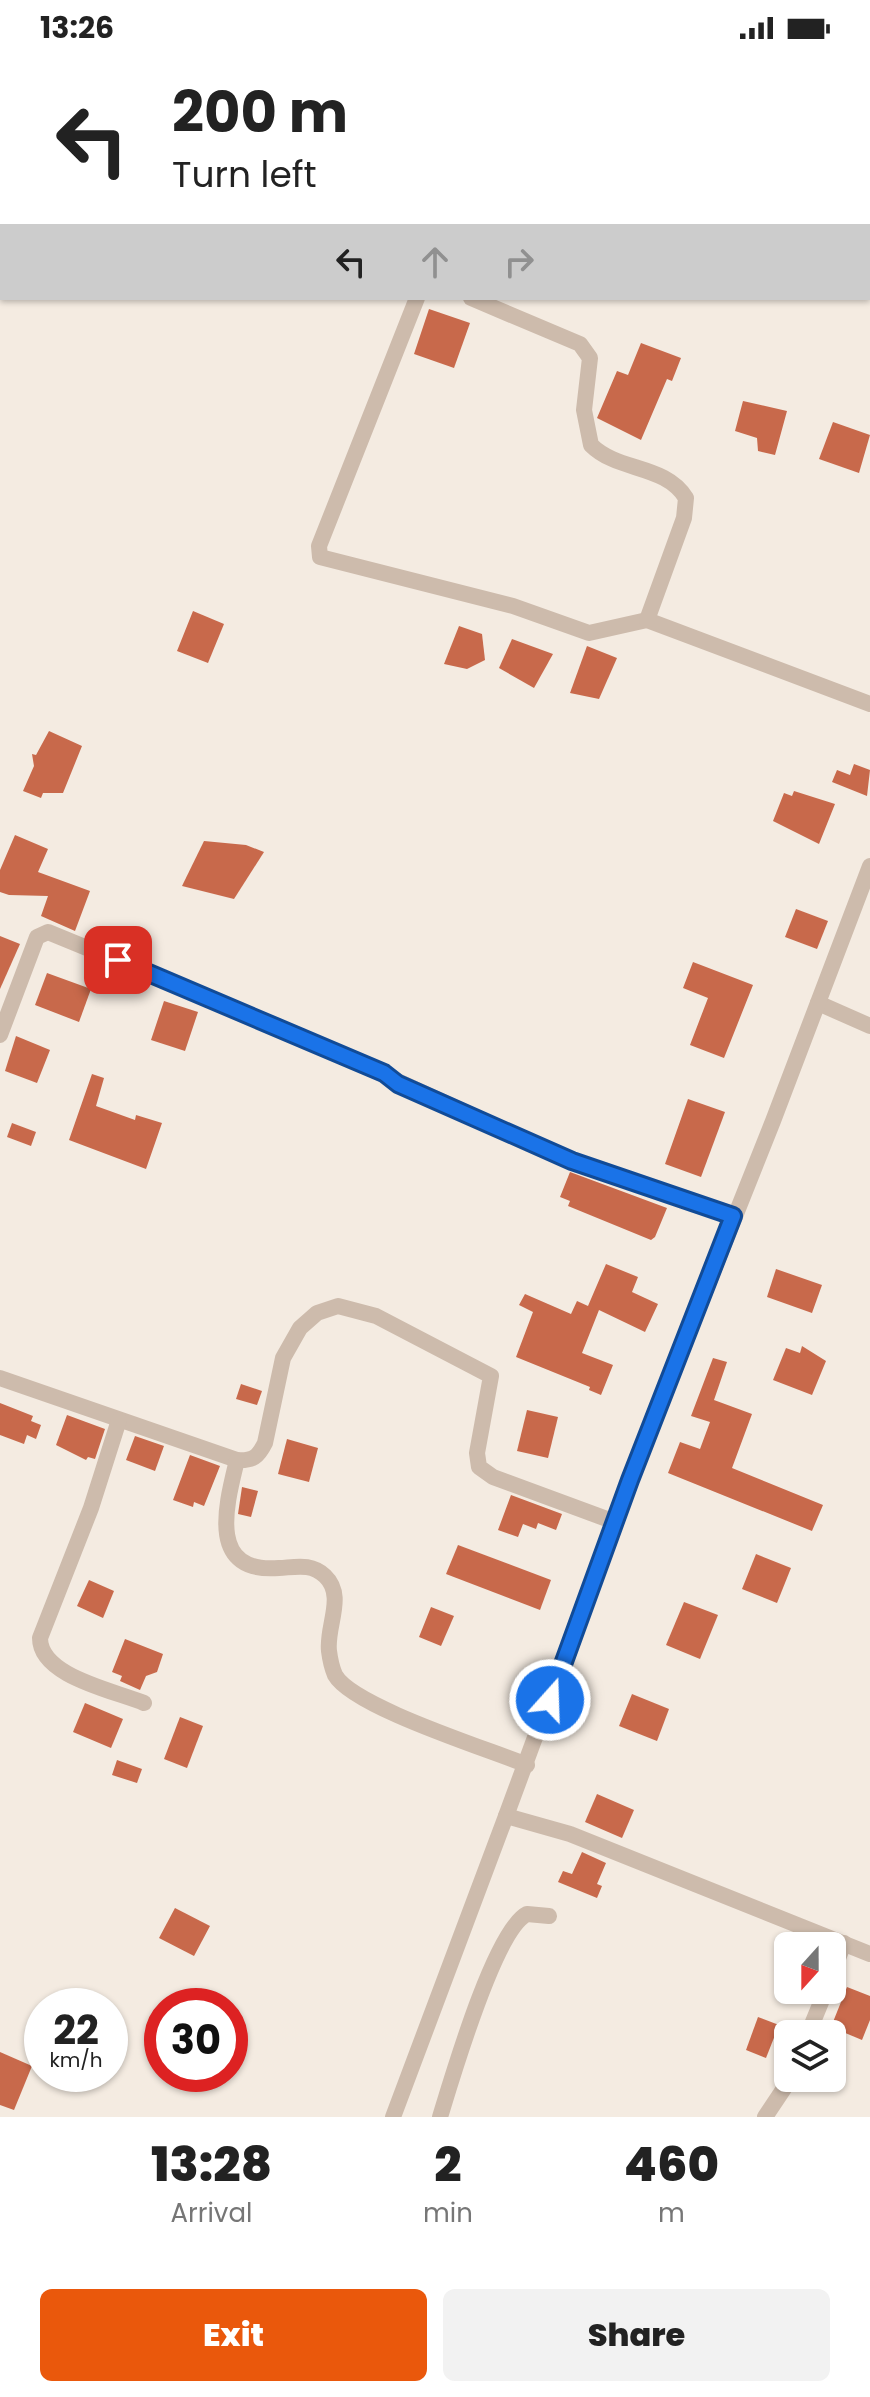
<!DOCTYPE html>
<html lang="en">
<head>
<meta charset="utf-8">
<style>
	:root { --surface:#fff; --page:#f2f2f2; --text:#222; --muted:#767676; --accent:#ea580c }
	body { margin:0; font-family:Poppins,sans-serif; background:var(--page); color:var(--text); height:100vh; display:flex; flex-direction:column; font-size:30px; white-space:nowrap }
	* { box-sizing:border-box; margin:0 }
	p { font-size:26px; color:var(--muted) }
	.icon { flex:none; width:44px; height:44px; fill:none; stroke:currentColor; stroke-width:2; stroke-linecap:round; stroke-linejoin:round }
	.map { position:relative; height:2061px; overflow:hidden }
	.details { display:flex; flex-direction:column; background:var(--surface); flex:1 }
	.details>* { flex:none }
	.hud { position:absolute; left:0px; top:0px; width:870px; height:244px; box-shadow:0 2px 6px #0004; background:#fff; color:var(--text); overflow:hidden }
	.needle { width:52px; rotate:201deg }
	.controls { position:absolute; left:774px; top:1876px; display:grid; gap:16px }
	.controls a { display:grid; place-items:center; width:72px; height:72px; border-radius:12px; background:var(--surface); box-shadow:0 2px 6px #0004; font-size:40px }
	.speed { position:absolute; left:24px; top:1932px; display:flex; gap:16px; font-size:40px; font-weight:700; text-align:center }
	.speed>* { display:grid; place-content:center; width:104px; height:104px; border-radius:50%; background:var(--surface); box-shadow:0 2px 6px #0004; line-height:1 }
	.speed small { font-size:20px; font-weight:400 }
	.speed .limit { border:12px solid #d22; background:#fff; color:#111 }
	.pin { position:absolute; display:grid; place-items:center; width:68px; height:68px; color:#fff; margin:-34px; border-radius:16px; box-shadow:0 4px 12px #0006 }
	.me { position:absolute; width:88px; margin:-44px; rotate:20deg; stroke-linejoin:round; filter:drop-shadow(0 0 6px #0008) }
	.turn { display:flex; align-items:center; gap:28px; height:168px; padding:0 40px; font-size:36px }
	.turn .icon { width:104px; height:104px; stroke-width:2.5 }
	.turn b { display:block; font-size:56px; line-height:68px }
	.lanes { display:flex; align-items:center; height:76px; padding:0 40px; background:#0003; justify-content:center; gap:40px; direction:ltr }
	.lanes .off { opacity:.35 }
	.eta { display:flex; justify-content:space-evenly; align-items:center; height:136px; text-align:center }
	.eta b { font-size:48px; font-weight:800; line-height:56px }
	.cta { display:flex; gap:16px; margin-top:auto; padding:16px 40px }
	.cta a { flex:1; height:92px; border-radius:12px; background:var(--accent); color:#fff; font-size:32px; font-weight:800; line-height:92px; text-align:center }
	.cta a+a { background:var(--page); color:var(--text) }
	.status { display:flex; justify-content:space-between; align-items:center; height:56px; padding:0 40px; background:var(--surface); direction:ltr }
	.status svg { height:22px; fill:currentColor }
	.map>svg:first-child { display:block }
</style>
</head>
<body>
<div class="status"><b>13:26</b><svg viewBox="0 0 49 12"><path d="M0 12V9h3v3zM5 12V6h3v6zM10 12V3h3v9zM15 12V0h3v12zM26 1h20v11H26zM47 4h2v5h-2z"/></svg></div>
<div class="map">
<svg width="870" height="2061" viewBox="0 0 870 2061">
	<rect width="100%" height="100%" fill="#f4ebe1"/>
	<g fill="#c8694b">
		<polygon points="429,253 470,267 454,312 414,298"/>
		<polygon points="641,287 681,302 672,325 667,323 641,384 597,362 617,315 628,319"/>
		<polygon points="743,345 787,355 775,399 758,395 757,382 735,375"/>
		<polygon points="833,366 870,379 859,417 819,403"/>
		<polygon points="193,555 224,568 208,607 177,595"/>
		<polygon points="459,570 482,578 485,604 467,613 444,608"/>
		<polygon points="512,583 553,598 534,632 499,612"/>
		<polygon points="587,590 617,602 599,643 570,637"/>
		<polygon points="49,675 82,690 63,737 43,737 41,742 23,735 34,710 32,698 36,699"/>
		<polygon points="854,708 870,714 867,740 832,726 837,714 850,719"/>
		<polygon points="794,735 835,748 819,788 773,765 784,737 792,740"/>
		<polygon points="15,779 48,793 38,816 90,835 75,875 41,860 48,840 9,839 0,836 0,814"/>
		<polygon points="204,785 246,789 264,796 234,843 182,830"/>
		<polygon points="796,853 828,865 817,893 785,881"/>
		<polygon points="0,880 20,888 0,933"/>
		<polygon points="693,906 753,929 724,1002 690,989 708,942 683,932"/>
		<polygon points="47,917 91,933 79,966 35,949"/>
		<polygon points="164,945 198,956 185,995 151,984"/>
		<polygon points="16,980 50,994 37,1027 5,1015"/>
		<polygon points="92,1018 104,1022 96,1050 135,1064 136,1059 162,1067 146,1113 69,1084"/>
		<polygon points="688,1043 725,1056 701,1121 665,1108"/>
		<polygon points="12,1067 36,1076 31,1090 7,1081"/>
		<polygon points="570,1116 667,1152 655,1181 651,1184 568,1150 570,1145 560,1141"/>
		<polygon points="606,1208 638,1221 632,1236 658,1248 645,1276 599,1254 582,1297 613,1309 601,1339 589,1334 590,1331 516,1301 533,1256 519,1249 525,1238 571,1258 577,1245 588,1250"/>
		<polygon points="776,1213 822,1229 812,1257 767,1241"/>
		<polygon points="802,1290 826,1305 812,1339 773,1324 786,1292 800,1297"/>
		<polygon points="713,1302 727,1306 714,1344 752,1358 732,1412 823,1449 812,1475 668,1417 680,1386 700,1393 710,1366 691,1360"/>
		<polygon points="241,1328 262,1335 257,1349 236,1343"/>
		<polygon points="0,1347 33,1360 31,1365 41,1369 36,1383 27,1379 24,1388 0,1379"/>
		<polygon points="527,1354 558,1361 548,1402 517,1395"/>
		<polygon points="67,1359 105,1373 95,1403 88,1401 86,1404 56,1389"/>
		<polygon points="135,1380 164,1390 155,1415 126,1404"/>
		<polygon points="287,1383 318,1392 309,1426 278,1418"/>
		<polygon points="190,1399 220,1410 204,1450 194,1446 193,1451 173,1444"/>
		<polygon points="242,1431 258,1435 251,1461 238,1458"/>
		<polygon points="511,1439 562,1458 556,1474 538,1467 536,1473 523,1468 518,1481 498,1474"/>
		<polygon points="458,1489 551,1524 540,1554 446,1518"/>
		<polygon points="756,1498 791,1512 777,1547 742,1533"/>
		<polygon points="89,1524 114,1535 103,1562 77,1550"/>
		<polygon points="684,1546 718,1559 700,1603 666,1589"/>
		<polygon points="431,1551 454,1560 441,1590 419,1581"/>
		<polygon points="125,1583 163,1598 157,1616 146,1620 140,1634 120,1625 122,1620 112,1616"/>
		<polygon points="632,1638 669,1653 657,1685 619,1670"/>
		<polygon points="85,1647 123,1663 111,1692 73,1676"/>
		<polygon points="180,1661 203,1670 187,1712 164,1703"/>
		<polygon points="117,1704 142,1713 137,1727 112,1719"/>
		<polygon points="597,1738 634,1754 622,1782 585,1766"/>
		<polygon points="582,1796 606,1807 597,1828 602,1830 597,1842 558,1826 563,1815 572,1818"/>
		<polygon points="175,1852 210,1870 194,1900 159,1882"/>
		<polygon points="847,1931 870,1940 870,1964 862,1984 831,1971"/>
		<polygon points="758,1961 779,1969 766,2002 746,1994"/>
		<polygon points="0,1996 32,2010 14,2054 0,2049"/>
	</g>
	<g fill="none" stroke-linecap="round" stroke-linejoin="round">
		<g stroke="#cdbbac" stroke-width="16">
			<polyline points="510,2 511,0"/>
			<polyline points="417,242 319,490 320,501 513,550 589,577 647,564 870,648"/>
			<path d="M 471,242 L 580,288 L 590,302 L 584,354 L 591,389 C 618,416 665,408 686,442 L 684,462 L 647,564"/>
			<polyline points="818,947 870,970"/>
			<polyline points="0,979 37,881 48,876 277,970 572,1105 733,1160"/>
			<path d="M 0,1322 L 237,1404 C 253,1405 258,1401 265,1387 L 283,1302 L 300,1272 L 317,1257 L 338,1250 L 376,1260 L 491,1320 L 477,1397 L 479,1411 L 493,1421 L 615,1466"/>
			<path d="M 119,1364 L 91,1452 L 40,1582 C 40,1620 112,1634 144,1647"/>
			<path d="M 237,1404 C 226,1449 207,1518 279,1512 C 297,1511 311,1507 325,1520 C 346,1540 326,1570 329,1595 C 330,1603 332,1612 335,1619 C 353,1651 488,1693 527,1709"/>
			<polyline points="506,1760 630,1424 773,1065 870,810"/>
			<polyline points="832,1918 844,1887"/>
			<polyline points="808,1978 826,1934"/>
			<polyline points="393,2061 506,1760 570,1778 870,1898"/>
			<path d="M 440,2061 C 452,2022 495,1874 527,1858 L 549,1860"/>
			<polyline points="765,2061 791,2022"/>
		</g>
	</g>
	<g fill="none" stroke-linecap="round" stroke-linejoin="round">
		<defs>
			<polyline id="route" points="118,904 384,1017 398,1028 572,1105 733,1160 630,1424 550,1644"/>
		</defs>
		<use href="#route" stroke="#114b97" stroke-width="20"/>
		<use href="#route" stroke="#1a73e8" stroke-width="14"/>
	</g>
</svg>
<div class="controls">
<a><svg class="needle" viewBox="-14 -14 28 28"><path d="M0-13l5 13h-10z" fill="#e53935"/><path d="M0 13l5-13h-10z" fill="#767676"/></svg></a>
<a><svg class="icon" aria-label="layers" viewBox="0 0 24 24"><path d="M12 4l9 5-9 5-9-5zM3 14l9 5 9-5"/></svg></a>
</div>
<div class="speed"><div>22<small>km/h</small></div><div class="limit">30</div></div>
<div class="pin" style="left:118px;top:904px;background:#d93025"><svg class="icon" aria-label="arrive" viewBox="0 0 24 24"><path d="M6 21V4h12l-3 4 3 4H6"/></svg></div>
<svg class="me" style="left:550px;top:1644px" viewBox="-20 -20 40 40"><circle r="17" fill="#1a73e8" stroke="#fff" stroke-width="3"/><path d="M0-11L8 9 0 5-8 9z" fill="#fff"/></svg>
<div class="hud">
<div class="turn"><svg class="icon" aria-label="left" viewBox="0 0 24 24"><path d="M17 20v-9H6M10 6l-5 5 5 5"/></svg><div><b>200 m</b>Turn left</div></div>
<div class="lanes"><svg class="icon" aria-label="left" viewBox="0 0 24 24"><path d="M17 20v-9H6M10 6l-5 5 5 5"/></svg><svg class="icon off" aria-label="ahead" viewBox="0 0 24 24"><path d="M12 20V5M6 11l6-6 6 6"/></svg><svg class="icon off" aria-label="right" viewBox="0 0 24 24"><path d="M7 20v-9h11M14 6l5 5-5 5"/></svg></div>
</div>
</div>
<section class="details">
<div class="eta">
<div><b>13:28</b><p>Arrival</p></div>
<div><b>2</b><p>min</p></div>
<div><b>460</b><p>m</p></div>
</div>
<div class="cta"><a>Exit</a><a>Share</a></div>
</section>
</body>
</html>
